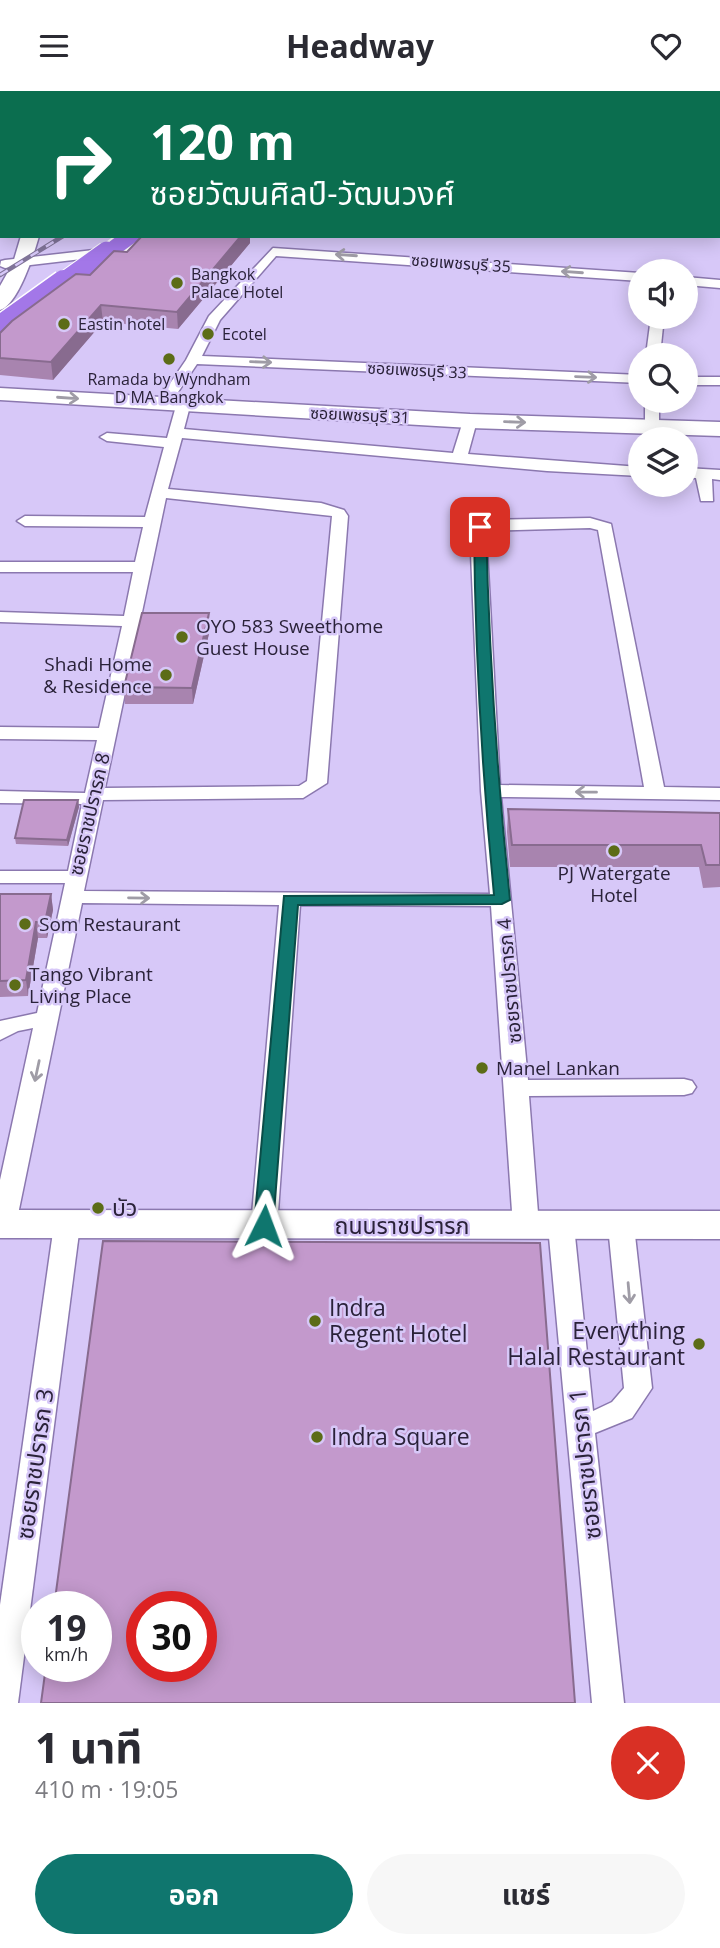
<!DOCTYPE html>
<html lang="th">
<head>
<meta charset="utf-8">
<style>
	:root { --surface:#fff; --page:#f7f7f7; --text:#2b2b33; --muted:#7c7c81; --accent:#0f766e }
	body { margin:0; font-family:"Open Sans","Noto Sans Thai",sans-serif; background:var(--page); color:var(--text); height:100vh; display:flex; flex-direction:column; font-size:26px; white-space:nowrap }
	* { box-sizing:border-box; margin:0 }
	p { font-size:23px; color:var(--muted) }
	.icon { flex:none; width:38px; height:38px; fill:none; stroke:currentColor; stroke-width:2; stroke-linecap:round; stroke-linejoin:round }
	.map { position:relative; height:1612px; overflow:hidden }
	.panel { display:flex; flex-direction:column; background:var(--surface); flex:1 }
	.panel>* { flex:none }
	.banner { position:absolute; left:0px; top:0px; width:721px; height:147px; box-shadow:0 4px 18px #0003; background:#0b6e4f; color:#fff; overflow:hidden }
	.fabs { position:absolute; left:628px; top:168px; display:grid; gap:14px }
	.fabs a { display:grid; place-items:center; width:70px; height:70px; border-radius:50%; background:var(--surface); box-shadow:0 4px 18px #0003; font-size:35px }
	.speed { position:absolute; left:21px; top:1500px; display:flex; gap:14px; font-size:35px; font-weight:700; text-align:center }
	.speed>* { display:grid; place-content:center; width:91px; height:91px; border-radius:50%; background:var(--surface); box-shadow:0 4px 18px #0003; line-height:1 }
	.speed small { font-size:18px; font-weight:400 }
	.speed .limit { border:10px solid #d22; background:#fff; color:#111 }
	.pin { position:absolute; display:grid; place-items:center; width:60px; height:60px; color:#fff; margin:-30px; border-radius:14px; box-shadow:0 4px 10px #0006 }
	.me { position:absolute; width:77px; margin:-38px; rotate:3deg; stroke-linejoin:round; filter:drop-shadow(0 0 5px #0008) }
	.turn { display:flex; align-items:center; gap:24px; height:147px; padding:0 35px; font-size:32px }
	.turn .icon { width:91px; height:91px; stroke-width:2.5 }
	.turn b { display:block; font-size:49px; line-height:60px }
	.round { display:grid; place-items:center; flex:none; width:74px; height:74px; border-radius:37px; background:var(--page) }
	.headline { display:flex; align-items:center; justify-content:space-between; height:119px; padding:0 35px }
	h1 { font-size:42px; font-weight:700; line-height:52px }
	.cta { display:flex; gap:14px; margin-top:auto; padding:14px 35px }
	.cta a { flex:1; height:80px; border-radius:42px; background:var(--accent); color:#fff; font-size:28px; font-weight:700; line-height:80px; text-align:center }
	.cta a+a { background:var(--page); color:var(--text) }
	header { display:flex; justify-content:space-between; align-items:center; height:91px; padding:0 35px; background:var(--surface); font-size:32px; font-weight:700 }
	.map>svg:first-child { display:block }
</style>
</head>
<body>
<header><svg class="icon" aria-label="menu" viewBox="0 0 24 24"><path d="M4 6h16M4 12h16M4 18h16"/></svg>Headway<svg class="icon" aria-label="heart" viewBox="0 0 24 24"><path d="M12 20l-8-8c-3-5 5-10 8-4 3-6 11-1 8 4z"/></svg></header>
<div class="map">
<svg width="720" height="1612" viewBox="0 0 720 1612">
	<rect width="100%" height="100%" fill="#d7c8f8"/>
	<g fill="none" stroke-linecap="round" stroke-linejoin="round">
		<defs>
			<g id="street">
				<rect x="86" y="0" width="10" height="2"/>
				<rect x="0" y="15" width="2" height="6"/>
				<rect x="719" y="46" width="1" height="6"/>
				<polygon points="129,155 133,156 133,162 5,177 0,175 1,170 5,169"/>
				<polygon points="273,157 640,182 640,190 276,165 220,229 202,265 640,284 640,292 197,273 168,316 158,316 156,313 186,269 209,225"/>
				<polygon points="686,186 720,189 720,197 686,194"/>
				<polygon points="651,226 664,226 660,264 646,264"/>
				<rect x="686" y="286" width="34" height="8"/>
				<rect x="645" y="310" width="14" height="38"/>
				<path d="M 183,311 L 190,315 L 184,338 L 453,362 L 463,330 L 470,326 L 477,330 L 468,363 L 640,376 L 640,385 L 547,380 L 182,347 L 168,398 L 321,412 L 344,419 L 348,425 L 327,692 L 303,707 L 103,709 L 84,800 L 490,803 L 481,700 L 470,439 L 483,429 L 590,427 L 611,433 L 664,696 L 720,697 L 720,709 L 501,706 L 528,989 L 684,988 L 692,990 L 696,996 L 692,1002 L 684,1004 L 529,1005 L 539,1135 L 535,1142 L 526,1144 L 517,1142 L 513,1135 L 491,815 L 300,814 L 277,1135 L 273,1142 L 264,1144 L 255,1142 L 251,1135 L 279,814 L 82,812 L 16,1133 L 12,1140 L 0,1141 L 0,1089 L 33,937 L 18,940 L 0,949 L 0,930 L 37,922 L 65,792 L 0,792 L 0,780 L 68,780 L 82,713 L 0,712 L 0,700 L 85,702 L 97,649 L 0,648 L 0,636 L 99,637 L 122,535 L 0,531 L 0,521 L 124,525 L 133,481 L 0,481 L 0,471 L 135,471 L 143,436 L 25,435 L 17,430 L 25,425 L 145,426 L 164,356 L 107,350 L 100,346 L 107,342 L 167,347 L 176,315 ZM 166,407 L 332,425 L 307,690 L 299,695 L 105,697 ZM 590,437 L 598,439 L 644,696 L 500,694 L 486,440 Z"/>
				<polygon points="686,377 720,379 720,389 712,388 713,410 701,410 696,387 686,387"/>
				<polygon points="67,1125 76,1127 80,1134 18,1612 0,1612 0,1514 54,1134 58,1127"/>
				<polygon points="561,1126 570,1128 574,1135 593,1320 612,1311 624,1297 608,1135 612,1128 621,1126 630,1128 634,1135 652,1297 632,1327 595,1342 624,1612 592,1612 548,1135 552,1128"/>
			</g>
			<g id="secondary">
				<rect x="46" y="0" width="16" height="2"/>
				<path d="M 21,145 L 39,145 C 34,163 18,214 0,219 L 0,195 L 13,172 Z"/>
				<polygon points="0,297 470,323 720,331 720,345 470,337 0,309"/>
				<polygon points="0,1119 720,1120 720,1148 0,1147"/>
			</g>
			<rect id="primary" x="719" y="33" width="1" height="11"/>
			<g id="highway">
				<polygon points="530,0 561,0 529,2"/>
				<polygon points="583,0 614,0 582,2"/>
				<polygon points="630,0 663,0 629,2"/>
				<polygon points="117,145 144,145 115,166 99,166 96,161"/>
			</g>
		</defs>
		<use href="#street" stroke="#8b78af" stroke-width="3"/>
		<use href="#secondary" stroke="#8b78af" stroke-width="3"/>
		<use href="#primary" stroke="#fff" stroke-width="3"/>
		<use href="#highway" stroke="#fff" stroke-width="4"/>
		<use href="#street" fill="#fff" fill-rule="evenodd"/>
		<use href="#secondary" fill="#fff" fill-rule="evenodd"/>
		<use href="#primary" fill="#c8adf1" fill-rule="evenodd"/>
		<use href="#highway" fill="#a377e8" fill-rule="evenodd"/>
		<defs>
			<g id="rail">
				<polyline points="480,2 489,0"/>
				<polyline points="0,184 63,145"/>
			</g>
		</defs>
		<use href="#rail" stroke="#817599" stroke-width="4.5"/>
		<use href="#rail" stroke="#d7c8f8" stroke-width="2.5" stroke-dasharray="9" stroke-linecap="butt"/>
		<defs>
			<g id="highway-bridge-far1">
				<polyline points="658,2 669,0"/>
				<polyline points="61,194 107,161"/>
			</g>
			<polyline id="highway-bridge" points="0,238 64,192"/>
		</defs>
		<use href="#highway-bridge-far1" stroke="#fff" stroke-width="23" stroke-linecap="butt"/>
		<use href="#highway-bridge" stroke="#fff" stroke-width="29" stroke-linecap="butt"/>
		<use href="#highway-bridge-far1" stroke="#a377e8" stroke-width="21"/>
		<use href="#highway-bridge" stroke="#a377e8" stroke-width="26"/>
	</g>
	<g fill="#a884af">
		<polygon points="250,152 178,238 103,231 53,289 0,284 0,242 127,161"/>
		<polygon points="210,538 193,613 125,613 124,596"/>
		<polygon points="78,709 79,716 68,755 16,753 15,747"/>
		<polygon points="508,718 720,722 720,796 703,797 699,776 510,776 507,741"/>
		<polygon points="0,803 51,803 53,819 47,847 38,847 28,905 0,906"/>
	</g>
	<g fill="#886b8f">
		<polygon points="241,145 250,145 250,152 178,238 177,221"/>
		<polygon points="101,214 103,231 53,289 51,271"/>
		<polygon points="209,522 210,538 193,613 192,597"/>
		<polygon points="78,709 79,716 68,755 67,749"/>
		<polygon points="51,803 53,819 47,847 45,831"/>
		<polygon points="36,831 38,847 28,905 26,889"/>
	</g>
	<g fill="#c399cc" stroke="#886b8f" stroke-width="2" fill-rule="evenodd">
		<polygon points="142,145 241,145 177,221 101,214 51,271 0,267 0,242 12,230 76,183 90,184 114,160 127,161"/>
		<polygon points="142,522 209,522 192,597 124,596"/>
		<polygon points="24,709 78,709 67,749 15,747"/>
		<polygon points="508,718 720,722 720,774 706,774 701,754 512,754"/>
		<polygon points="0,803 51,803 45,831 36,831 26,889 0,890"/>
		<path d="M 103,1150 L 540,1152 L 575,1612 L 41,1612 L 46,1575 L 96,1575 L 96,1516 L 54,1516 ZM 142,1516 L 201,1516 L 201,1575 L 142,1575 Z"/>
	</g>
	<defs><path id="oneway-shaft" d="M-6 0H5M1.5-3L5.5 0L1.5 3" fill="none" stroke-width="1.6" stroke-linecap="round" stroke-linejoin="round" transform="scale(1.75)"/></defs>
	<g stroke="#9f9ca6">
		<use href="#oneway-shaft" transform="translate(346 164) rotate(-176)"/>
		<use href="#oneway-shaft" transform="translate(572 181) rotate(-176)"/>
		<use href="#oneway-shaft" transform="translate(261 271) rotate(2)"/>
		<use href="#oneway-shaft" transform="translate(586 286) rotate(2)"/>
		<use href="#oneway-shaft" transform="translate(68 307) rotate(4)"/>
		<use href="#oneway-shaft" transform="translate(515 331) rotate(2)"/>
		<use href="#oneway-shaft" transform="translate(586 701) rotate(-179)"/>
		<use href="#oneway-shaft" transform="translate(139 807) rotate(1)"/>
		<use href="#oneway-shaft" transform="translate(37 980) rotate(102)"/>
		<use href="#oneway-shaft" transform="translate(629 1202) rotate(85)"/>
	</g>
	<path fill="#0f766e" stroke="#0a4d48" stroke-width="2" d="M 480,432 L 486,436 C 489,561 497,684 510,809 L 502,813 L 298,814 L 273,1135 L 271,1140 L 257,1140 L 254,1135 L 284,805 L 494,804 C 482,681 475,559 474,436 Z"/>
	<g fill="#5c6c17" stroke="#d7c8f8" stroke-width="2.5">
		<circle cx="177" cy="192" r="7"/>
		<circle cx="64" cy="233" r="7"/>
		<circle cx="208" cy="243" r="7"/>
		<circle cx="169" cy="268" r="7"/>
		<circle cx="182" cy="546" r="7"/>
		<circle cx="166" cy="584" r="7"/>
		<circle cx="614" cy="760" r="7"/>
		<circle cx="25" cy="833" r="7"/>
		<circle cx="15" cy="894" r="7"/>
		<circle cx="482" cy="977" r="7"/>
		<circle cx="98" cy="1117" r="7"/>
		<circle cx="315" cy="1230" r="7"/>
		<circle cx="699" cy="1253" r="7"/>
		<circle cx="317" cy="1346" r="7"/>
	</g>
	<g text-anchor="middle" stroke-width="5" stroke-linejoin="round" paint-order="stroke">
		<g font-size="16" fill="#2a2239" stroke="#d7c8f8">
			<text transform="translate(461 172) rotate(4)" y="6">ซอยเพชรบุรี 35</text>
			<text transform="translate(417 279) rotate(3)" y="6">ซอยเพชรบุรี 33</text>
			<text transform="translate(360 324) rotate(3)" y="6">ซอยเพชรบุรี 31</text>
		</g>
		<g font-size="16" fill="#2a2239" stroke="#d7c8f8" text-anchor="start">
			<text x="191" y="189">Bangkok<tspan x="191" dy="18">Palace Hotel</tspan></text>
			<text x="78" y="239">Eastin hotel</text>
			<text x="222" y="249">Ecotel</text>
			<text x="169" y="294" text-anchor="middle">Ramada by Wyndham<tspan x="169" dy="18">D MA Bangkok</tspan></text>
		</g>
		<g font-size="19" fill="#2a2239" stroke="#d7c8f8" text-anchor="start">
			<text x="196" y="542">OYO 583 Sweethome<tspan x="196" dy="22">Guest House</tspan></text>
			<text x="152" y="580" text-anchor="end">Shadi Home<tspan x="152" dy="22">&amp; Residence</tspan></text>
			<text x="614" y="789" text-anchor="middle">PJ Watergate<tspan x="614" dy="22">Hotel</tspan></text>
			<text x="39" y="840">Som Restaurant</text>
			<text x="29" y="890">Tango Vibrant<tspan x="29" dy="22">Living Place</tspan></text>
			<text x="496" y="984">Manel Lankan</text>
		</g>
		<g font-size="19" fill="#2a2239" stroke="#d7c8f8">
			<text transform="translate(89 723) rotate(-77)" y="7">ซอยราชปรารภ 8</text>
			<text transform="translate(509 890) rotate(-95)" y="7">ซอยราชปรารภ 4</text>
		</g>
		<g font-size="23" fill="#2a2239" stroke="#d7c8f8" text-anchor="start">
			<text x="112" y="1125">บัว</text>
			<text x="329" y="1225">Indra<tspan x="329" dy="26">Regent Hotel</tspan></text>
			<text x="685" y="1248" text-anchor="end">Everything<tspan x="685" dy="26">Halal Restaurant</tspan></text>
			<text x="331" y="1354">Indra Square</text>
		</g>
		<g font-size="23" fill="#2a2239" stroke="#d7c8f8">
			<text x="402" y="1143">ถนนราชปรารภ</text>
			<text transform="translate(35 1373) rotate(-82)" y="8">ซอยราชปรารภ 3</text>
			<text transform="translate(585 1373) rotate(-96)" y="8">ซอยราชปรารภ 1</text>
		</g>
	</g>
</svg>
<div class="fabs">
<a><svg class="icon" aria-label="sound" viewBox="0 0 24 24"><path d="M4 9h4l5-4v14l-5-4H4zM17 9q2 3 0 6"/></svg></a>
<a><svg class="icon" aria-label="search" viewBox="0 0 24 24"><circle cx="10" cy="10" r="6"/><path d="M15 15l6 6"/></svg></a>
<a><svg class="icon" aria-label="layers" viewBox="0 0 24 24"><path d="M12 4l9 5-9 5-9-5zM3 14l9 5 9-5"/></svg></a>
</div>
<div class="speed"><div>19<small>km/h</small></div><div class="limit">30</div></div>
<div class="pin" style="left:480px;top:436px;background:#d93025"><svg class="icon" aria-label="arrive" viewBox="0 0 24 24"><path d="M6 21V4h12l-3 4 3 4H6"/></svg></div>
<svg class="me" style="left:264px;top:1135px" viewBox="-20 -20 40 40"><path d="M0-17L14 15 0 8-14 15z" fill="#0f766e" stroke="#fff" stroke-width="4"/></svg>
<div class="banner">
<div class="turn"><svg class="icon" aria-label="right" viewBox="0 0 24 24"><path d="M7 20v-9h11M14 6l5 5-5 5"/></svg><div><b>120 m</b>ซอยวัฒนศิลป์-วัฒนวงศ์</div></div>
</div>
</div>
<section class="panel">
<div class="headline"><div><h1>1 นาที</h1><p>410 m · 19:05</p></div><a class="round" style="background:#d93025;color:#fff"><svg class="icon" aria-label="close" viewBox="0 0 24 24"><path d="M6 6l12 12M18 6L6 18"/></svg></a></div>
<div class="cta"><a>ออก</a><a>แชร์</a></div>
</section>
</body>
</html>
